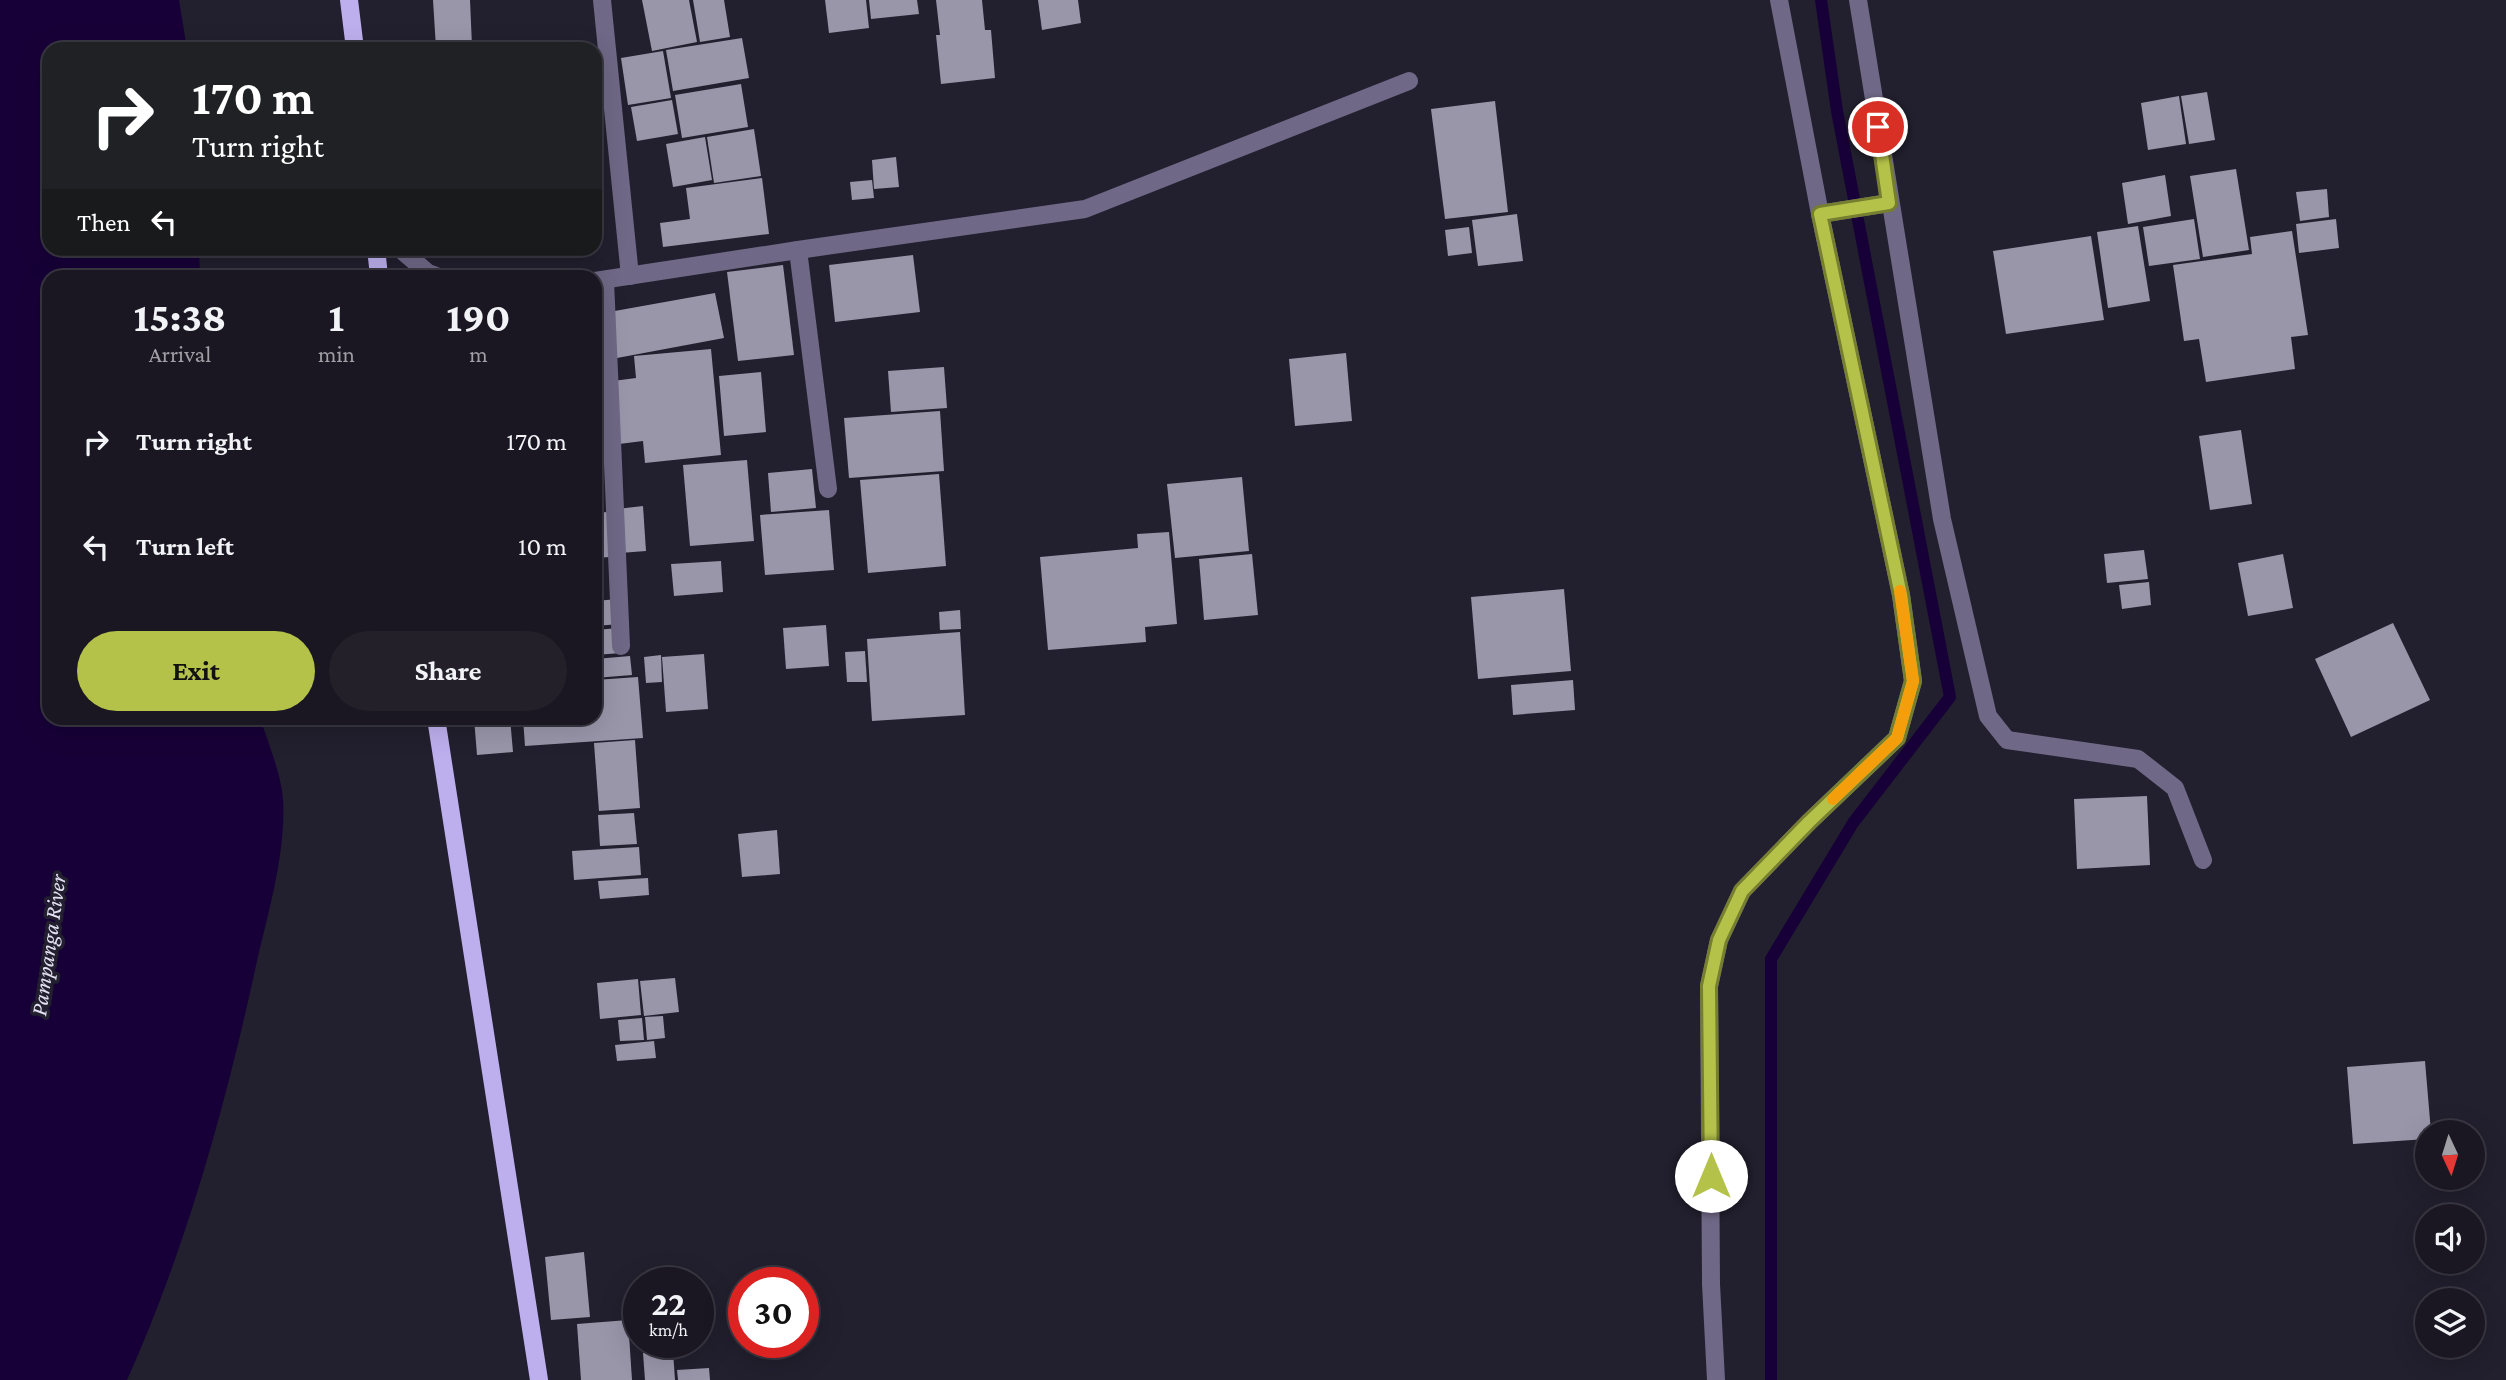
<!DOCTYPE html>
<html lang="en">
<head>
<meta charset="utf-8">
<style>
	:root { --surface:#1a1722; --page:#23202a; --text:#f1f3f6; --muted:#9f9fa5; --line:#383640; --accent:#b5c24a }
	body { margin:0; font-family:"Crimson Pro",serif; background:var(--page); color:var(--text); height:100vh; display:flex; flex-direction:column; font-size:26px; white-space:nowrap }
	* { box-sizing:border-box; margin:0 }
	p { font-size:23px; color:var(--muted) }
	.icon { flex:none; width:38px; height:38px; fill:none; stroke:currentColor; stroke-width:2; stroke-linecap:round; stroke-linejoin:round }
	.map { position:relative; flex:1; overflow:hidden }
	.drawer { position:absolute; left:42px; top:270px; width:560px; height:455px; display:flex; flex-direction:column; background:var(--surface); border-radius:21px; box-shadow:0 7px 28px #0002,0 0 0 2px var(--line) }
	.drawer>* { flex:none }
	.top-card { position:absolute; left:42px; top:42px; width:560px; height:214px; border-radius:21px; box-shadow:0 7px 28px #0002,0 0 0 2px var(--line); background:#202124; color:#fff; overflow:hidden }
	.needle { width:46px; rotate:176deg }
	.controls { position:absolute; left:2415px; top:1120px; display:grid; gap:14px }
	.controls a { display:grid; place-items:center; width:70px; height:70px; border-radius:50%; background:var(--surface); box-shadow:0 7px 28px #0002,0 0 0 2px var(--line); font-size:35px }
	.speed { position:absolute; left:623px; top:1267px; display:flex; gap:14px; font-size:35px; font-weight:700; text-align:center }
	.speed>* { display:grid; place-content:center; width:91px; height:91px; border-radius:50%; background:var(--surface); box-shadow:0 7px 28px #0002,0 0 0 2px var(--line); line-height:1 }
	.speed small { font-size:18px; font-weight:400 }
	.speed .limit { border:10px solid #d22; background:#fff; color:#111 }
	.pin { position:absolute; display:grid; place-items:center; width:60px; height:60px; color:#fff; margin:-30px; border:4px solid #fff; border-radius:50%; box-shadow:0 2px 7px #0007 }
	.me { position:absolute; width:77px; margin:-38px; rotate:0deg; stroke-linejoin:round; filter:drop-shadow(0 0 5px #0008) }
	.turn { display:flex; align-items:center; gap:24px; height:147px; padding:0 35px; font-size:32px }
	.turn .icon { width:91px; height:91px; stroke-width:2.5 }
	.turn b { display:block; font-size:49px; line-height:60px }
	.then { display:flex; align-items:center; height:66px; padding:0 35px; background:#0003; gap:14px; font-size:26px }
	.eta { display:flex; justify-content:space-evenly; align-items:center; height:119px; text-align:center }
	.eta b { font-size:42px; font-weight:700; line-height:49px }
	.button { display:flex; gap:14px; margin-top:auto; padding:14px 35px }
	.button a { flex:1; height:80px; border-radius:42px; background:var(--accent); color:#111; font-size:28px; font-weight:700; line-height:80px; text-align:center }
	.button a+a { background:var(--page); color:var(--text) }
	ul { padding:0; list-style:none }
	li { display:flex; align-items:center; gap:21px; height:105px; padding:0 35px }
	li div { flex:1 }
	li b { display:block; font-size:26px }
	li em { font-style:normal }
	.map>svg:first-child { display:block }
</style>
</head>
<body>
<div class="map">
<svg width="2506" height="1380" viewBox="0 0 2506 1380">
	<rect width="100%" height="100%" fill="#221f2e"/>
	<path fill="#170037" d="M 0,0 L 179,0 L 187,49 L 49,49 L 49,248 L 199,249 L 200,276 L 49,276 L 49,718 L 260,718 C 268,742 281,774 283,799 C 286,853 269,909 257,961 C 226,1104 187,1246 127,1380 L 0,1380 Z"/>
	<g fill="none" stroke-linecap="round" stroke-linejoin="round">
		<polyline stroke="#170037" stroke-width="12" points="1771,1380 1771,959 1853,823 1950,697 1837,111 1821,0"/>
	</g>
	<g fill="#9a96aa">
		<polygon points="433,0 470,0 472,46 436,48"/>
		<polygon points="642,0 689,0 697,42 652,51"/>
		<polygon points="693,0 724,0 730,37 700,42"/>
		<polygon points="825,0 866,0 869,28 829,33"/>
		<polygon points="869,0 917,0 919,14 871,19"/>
		<polygon points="936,0 982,0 985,30 991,30 995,78 941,84 936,35 940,35"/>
		<polygon points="1038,0 1078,0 1081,23 1042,30"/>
		<polygon points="742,38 749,78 673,91 666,50"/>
		<polygon points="663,51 671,98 628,105 621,58"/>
		<polygon points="741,84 748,127 682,138 675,95"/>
		<polygon points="2207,92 2215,140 2189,144 2181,96"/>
		<polygon points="2179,96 2186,144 2148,150 2141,103"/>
		<polygon points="672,100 678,134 637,141 631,107"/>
		<polygon points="1495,101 1508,212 1445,219 1431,109"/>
		<polygon points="754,129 761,176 714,183 707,137"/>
		<polygon points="705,137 712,180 673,187 666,144"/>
		<polygon points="896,157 899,187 874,189 872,160"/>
		<polygon points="2236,169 2249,250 2203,257 2190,176"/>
		<polygon points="2165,175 2171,216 2128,224 2122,183"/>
		<polygon points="762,178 769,234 663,247 660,223 690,219 686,188"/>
		<polygon points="872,180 874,198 852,200 850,182"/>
		<polygon points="2327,189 2329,217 2300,221 2296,192"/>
		<polygon points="1517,214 1523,261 1478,266 1472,220"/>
		<polygon points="2194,219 2200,259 2149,266 2143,227"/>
		<polygon points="2336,219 2339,248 2299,253 2296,224"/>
		<polygon points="2138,226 2150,301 2108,308 2097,232"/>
		<polygon points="1469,227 1472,253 1448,256 1445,230"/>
		<polygon points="2292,231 2308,335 2291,337 2295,369 2206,382 2199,339 2184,341 2173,265 2252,254 2250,237"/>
		<polygon points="2091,236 2104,320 2006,334 1993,251"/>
		<polygon points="913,255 920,312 835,322 829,265"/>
		<polygon points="783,265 794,355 738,361 727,272"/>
		<polygon points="715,293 724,338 617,358 609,312"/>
		<polygon points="595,311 599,311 602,354 595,354"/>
		<polygon points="711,349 721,455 645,463 643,441 619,444 613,381 636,378 634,356"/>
		<polygon points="1346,353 1352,421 1295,426 1289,359"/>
		<polygon points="595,357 601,357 606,419 595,420"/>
		<polygon points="944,367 947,408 891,412 888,371"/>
		<polygon points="761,372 766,432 724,436 719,376"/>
		<polygon points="940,411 944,471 849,478 844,418"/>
		<polygon points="2241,430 2252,504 2210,510 2199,436"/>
		<polygon points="747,460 754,541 690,546 683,465"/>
		<polygon points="812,469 816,508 771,512 768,473"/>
		<polygon points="939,474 946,566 868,573 860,480"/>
		<polygon points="1242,477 1249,551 1175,558 1167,484"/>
		<polygon points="643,506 646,551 620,553 617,509"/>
		<polygon points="829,510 834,570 765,575 760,515"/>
		<polygon points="607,512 610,557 595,558 595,513"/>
		<polygon points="1169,532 1177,624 1145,627 1146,642 1048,650 1040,557 1138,548 1137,534"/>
		<polygon points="2144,550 2148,579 2107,583 2104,554"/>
		<polygon points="1252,554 1258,615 1204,620 1199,559"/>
		<polygon points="2283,554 2293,608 2248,616 2238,563"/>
		<polygon points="721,561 723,592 674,596 671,564"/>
		<polygon points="2149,582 2151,605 2122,609 2119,585"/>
		<polygon points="1564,589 1571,671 1478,679 1471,597"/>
		<polygon points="618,599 620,624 595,626 595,601"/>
		<polygon points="960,610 961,629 940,630 939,612"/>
		<polygon points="2393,623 2430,700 2351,737 2315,659"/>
		<polygon points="826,625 829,666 786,669 783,628"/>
		<polygon points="619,628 621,653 595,655 595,630"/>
		<polygon points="960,632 965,715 872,721 867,639"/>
		<polygon points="865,651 867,682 847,682 845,652"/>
		<polygon points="704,654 708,709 666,712 662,657"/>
		<polygon points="661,655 662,682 646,683 644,657"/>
		<polygon points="630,656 632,675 595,678 595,659"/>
		<polygon points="638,677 643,738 525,746 523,718 595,718 595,680"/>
		<polygon points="1573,680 1575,710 1513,715 1511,685"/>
		<polygon points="474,718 510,718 513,752 477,755"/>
		<polygon points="635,740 640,808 599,811 594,743"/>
		<polygon points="2147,796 2150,865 2077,869 2074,799"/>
		<polygon points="634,813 637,844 600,846 598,815"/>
		<polygon points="777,830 780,874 742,877 738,834"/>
		<polygon points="639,847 641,875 574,880 572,851"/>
		<polygon points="648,878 649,895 600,899 598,881"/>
		<polygon points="675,978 679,1012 644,1016 640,981"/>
		<polygon points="638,979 641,1015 600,1019 597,983"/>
		<polygon points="663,1016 665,1038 647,1040 645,1017"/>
		<polygon points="642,1018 644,1040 620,1041 618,1020"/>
		<polygon points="654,1041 656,1058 617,1061 615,1045"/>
		<polygon points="2425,1061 2431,1132 2427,1132 2427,1139 2353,1144 2347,1067"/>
		<polygon points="584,1252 590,1317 551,1320 545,1257"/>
		<polygon points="628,1320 632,1380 581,1380 577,1324"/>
		<polygon points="673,1351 675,1380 645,1380 643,1353"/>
		<polygon points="709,1368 710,1380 678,1380 677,1370"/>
	</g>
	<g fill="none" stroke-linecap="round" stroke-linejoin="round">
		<g stroke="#6f6886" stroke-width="18">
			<polyline points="602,0 630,276"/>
			<polyline points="1858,0 1942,519 1988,716 2007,740 2138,759 2175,788 2203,860"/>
			<polyline points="1820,214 1889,203"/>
			<polyline points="399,248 428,273 436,276"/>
			<polyline points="798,250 828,489"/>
			<polyline points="595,281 798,250 1085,209 1409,81"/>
			<polyline points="605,281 621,646"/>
			<polyline points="1716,1380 1711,1284 1709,986 1719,940 1742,891 1809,822 1897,738 1913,681 1901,595 1820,214 1779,0"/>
		</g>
		<g stroke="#bdafed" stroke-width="18">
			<polyline points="349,0 355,49"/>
			<polyline points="376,248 379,276"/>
			<polyline points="436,718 539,1380"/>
		</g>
	</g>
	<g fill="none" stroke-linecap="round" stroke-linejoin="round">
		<defs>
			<polyline id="route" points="1711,1176 1709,986 1719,940 1742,891 1809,822 1897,738 1913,681 1901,595 1820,214 1889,203 1878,127"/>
		</defs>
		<use href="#route" stroke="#767e30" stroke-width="18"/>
		<use href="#route" stroke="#b5c24a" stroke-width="12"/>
		<polyline stroke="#f59e0b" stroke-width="12" points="1833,799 1897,738 1913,681 1900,591"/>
	</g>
	<g text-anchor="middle" stroke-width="7" stroke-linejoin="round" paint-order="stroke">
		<g font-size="23" font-style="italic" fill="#e4e0f4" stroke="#221f2e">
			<text transform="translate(48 945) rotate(-82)" y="8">Pampanga River</text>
		</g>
	</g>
</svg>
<div class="controls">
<a><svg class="needle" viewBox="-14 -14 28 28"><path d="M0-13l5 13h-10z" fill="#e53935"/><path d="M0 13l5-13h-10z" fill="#9f9fa5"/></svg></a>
<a><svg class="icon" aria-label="sound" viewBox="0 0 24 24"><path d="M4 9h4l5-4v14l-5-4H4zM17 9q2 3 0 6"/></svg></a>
<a><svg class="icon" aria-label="layers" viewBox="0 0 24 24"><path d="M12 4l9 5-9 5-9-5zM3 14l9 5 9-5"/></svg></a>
</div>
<div class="speed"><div>22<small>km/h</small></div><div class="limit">30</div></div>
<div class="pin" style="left:1878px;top:127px;background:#d93025"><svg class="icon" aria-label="arrive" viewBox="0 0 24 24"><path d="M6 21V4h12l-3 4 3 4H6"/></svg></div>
<svg class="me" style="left:1711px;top:1176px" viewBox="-20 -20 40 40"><circle r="19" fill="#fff"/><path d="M0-13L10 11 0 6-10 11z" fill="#b5c24a"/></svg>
<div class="top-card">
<div class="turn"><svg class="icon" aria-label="right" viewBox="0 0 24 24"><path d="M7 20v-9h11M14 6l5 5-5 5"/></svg><div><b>170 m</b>Turn right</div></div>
<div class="then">Then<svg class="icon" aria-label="left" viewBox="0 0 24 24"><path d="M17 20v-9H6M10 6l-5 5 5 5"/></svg></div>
</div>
<section class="drawer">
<div class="eta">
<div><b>15:38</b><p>Arrival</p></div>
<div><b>1</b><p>min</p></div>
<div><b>190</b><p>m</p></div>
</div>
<ul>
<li><svg class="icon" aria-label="right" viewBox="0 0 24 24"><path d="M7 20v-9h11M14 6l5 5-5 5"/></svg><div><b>Turn right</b></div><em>170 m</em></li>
<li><svg class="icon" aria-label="left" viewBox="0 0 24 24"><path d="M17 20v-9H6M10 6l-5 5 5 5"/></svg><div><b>Turn left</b></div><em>10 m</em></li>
</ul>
<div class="button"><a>Exit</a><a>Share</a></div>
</section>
</div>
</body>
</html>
